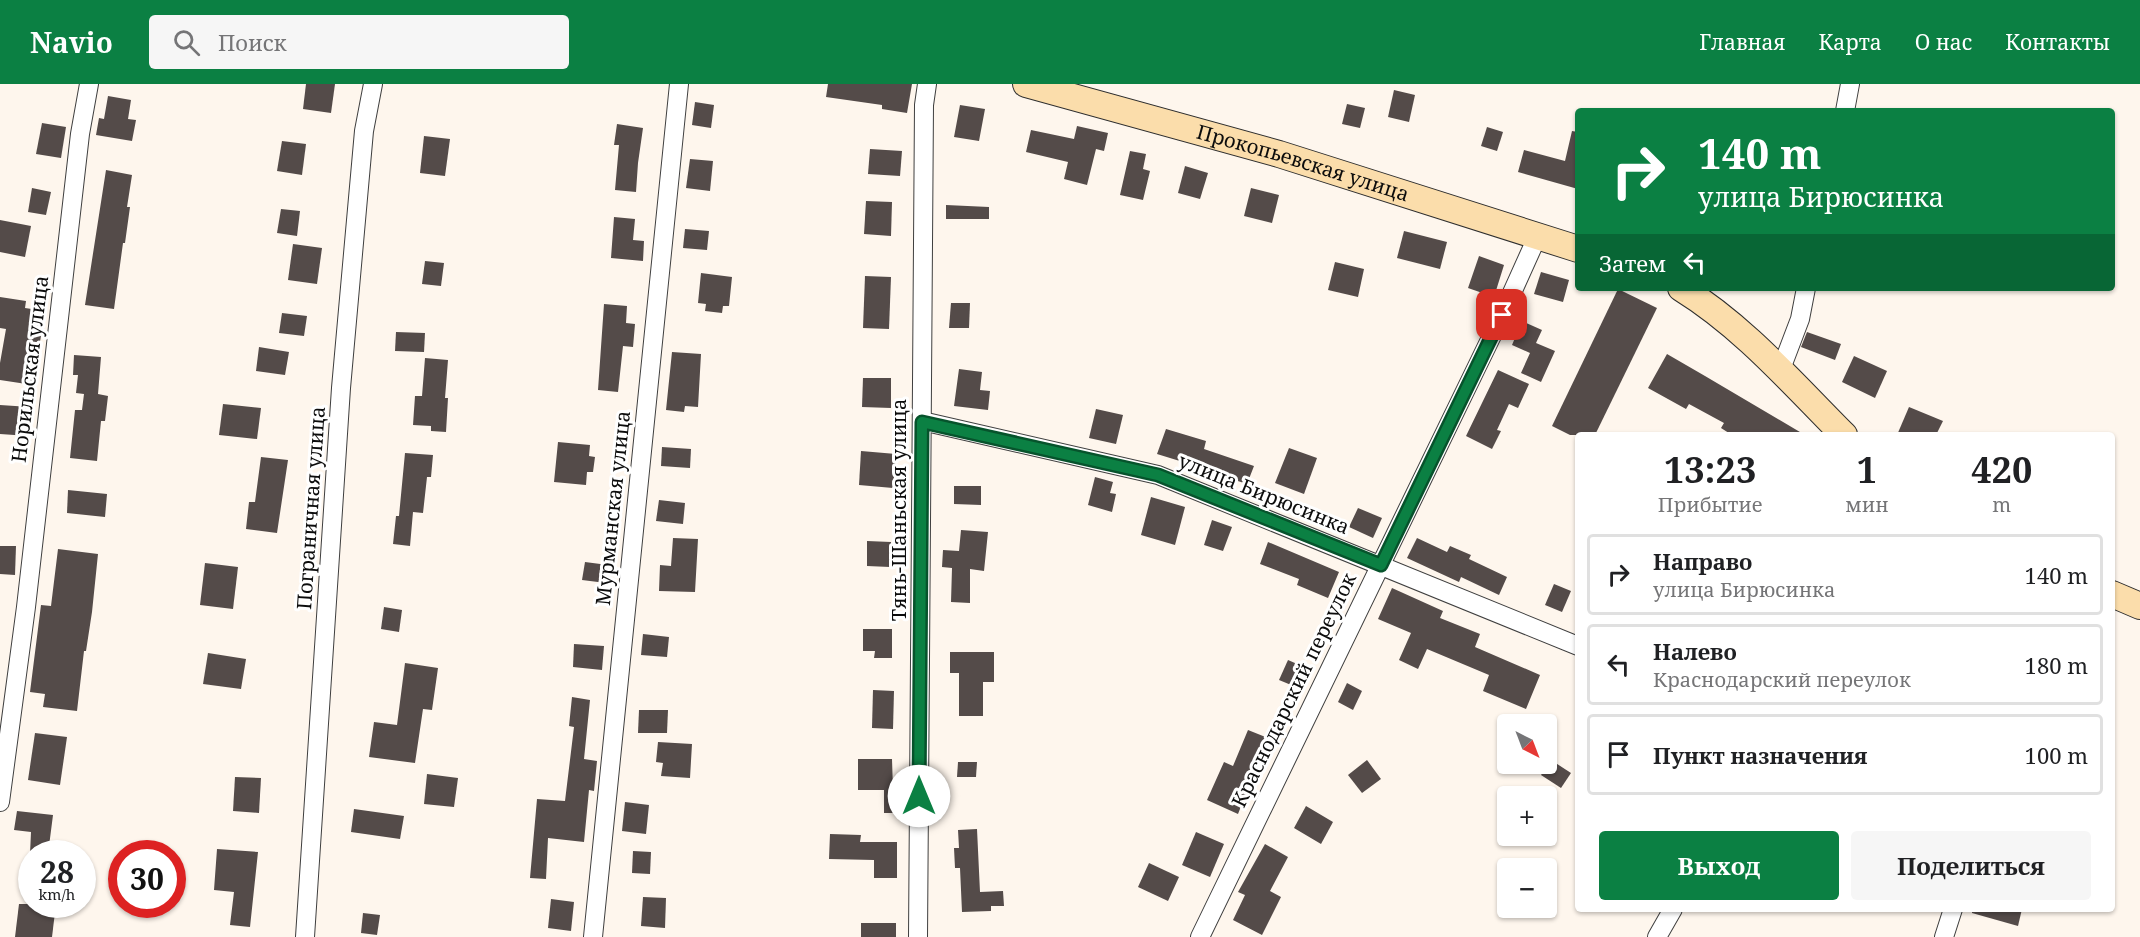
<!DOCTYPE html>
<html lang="ru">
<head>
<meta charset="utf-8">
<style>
	:root { --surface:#fff; --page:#f6f6f6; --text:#202124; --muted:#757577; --line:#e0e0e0; --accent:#0b8043 }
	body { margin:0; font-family:"Noto Serif",serif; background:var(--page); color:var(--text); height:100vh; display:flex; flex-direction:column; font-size:22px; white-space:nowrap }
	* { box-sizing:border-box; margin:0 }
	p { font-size:20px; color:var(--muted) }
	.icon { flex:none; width:33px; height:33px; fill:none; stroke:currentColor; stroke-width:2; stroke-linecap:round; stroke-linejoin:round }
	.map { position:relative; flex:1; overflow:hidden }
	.panel { position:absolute; left:1575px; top:348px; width:540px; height:480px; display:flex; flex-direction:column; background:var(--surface); border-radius:6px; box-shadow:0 2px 4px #0004 }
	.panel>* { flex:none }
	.banner { position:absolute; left:1575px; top:24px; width:540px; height:183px; border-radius:6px; box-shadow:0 2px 4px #0004; background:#0b8043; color:#fff; overflow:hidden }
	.needle { width:39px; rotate:138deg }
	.buttons { position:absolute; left:1497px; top:630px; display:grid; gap:12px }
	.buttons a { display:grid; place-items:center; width:60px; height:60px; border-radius:6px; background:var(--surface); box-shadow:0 2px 4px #0004; font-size:30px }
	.speed { position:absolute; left:18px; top:756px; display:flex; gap:12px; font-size:30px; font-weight:700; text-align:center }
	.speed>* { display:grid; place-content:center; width:78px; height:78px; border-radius:50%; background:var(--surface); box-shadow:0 2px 4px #0004; line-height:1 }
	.speed small { font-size:15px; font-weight:400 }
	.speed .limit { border:9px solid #d22; background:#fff; color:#111 }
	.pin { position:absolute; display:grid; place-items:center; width:51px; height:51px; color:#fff; margin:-26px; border-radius:12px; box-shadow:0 3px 9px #0006 }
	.me { position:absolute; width:66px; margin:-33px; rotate:0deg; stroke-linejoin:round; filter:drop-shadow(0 0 4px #0008) }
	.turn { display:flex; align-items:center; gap:21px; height:126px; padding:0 24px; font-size:27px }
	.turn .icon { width:78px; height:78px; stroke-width:2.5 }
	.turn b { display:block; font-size:42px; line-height:51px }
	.then { display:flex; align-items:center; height:57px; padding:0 24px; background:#0003; gap:12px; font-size:22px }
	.eta { display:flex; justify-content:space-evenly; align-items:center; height:102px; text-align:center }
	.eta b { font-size:36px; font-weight:700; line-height:42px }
	.button { display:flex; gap:12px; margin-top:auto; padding:12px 24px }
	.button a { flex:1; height:69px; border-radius:6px; background:var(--accent); color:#fff; font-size:24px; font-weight:700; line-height:69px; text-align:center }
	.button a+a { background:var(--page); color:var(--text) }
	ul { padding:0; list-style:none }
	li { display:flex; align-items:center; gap:18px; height:81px; margin:0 12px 9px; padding:0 12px; border:3px solid var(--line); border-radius:6px }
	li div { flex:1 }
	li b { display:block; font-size:22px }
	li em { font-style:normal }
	header { display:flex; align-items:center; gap:36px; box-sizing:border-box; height:84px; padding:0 30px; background:var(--accent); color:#fff }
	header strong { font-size:28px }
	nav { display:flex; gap:33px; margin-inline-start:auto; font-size:21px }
	.search { width:420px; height:54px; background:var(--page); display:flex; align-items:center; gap:15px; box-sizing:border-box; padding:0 21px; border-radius:6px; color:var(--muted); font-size:22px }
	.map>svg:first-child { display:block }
</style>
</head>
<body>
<header>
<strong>Navio</strong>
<div class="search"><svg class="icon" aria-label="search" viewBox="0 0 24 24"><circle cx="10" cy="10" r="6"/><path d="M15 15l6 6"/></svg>Поиск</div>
<nav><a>Главная</a><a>Карта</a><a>О нас</a><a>Контакты</a></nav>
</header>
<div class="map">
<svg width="2140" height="853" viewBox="0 0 2140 853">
	<rect width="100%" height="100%" fill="#fef6ed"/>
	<g fill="#544b49">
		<polygon points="306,0 335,0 331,29 303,25"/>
		<polygon points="828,0 912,0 907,29 882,25 882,21 826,13"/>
		<polygon points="1394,6 1415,11 1409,38 1388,33"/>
		<polygon points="108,12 131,16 128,35 136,36 132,57 96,51 99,34 104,35"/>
		<polygon points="695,18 714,21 711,44 692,41"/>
		<polygon points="1347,20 1365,24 1360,44 1342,40"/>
		<polygon points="960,21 985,25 979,57 954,53"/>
		<polygon points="42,39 66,43 61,74 36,70"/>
		<polygon points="617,40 643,44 638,79 636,108 615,106 619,61 614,61"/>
		<polygon points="1077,42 1108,49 1104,67 1096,65 1087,101 1064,95 1068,78 1026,68 1031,46 1074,55"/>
		<polygon points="1487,43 1503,48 1497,67 1481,62"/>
		<polygon points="1572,47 1578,48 1578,105 1518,88 1524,66 1565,77"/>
		<polygon points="424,52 450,55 445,92 420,89"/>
		<polygon points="282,57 306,60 302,91 277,87"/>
		<polygon points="870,65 902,67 900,92 868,90"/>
		<polygon points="1130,67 1146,70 1143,85 1150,87 1143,116 1120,111"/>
		<polygon points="690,75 713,77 710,107 686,104"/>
		<polygon points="1185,82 1208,89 1200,115 1178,109"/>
		<polygon points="106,86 132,91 127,123 130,123 125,159 123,159 114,225 85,221"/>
		<polygon points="32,104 51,108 46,131 28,128"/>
		<polygon points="1251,104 1279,111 1272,139 1244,132"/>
		<polygon points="866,117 892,118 891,152 864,150"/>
		<polygon points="946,121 989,123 989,135 946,135"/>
		<polygon points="281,125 300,127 297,152 277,149"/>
		<polygon points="614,133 635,135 633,156 644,157 643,177 611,174"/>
		<polygon points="0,136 31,142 25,173 0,168"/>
		<polygon points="685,145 709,147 707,166 683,164"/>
		<polygon points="1404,147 1447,158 1440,185 1397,174"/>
		<polygon points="293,160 322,164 317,200 288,196"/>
		<polygon points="1479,172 1504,181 1494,213 1468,204"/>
		<polygon points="425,177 444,179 441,202 422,200"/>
		<polygon points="1335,178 1364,185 1358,213 1328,206"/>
		<polygon points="1541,188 1569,196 1563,218 1534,210"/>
		<polygon points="701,189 732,193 729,222 723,222 722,229 705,227 706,220 698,219"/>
		<polygon points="865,192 891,193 889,245 863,244"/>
		<polygon points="1618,205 1657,224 1595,351 1570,351 1552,342"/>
		<polygon points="0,213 26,217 25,224 45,227 33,301 0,296 0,279 6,245 0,244"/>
		<polygon points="951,219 970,219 969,244 949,244"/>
		<polygon points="604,220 627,222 626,239 635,240 633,263 623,262 618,308 598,306"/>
		<polygon points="282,229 307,232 304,252 279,249"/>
		<polygon points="1522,237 1542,246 1536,259 1555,267 1541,298 1521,289 1530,269 1512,261"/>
		<polygon points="396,248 425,249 424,268 395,267"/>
		<polygon points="1807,248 1841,260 1835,276 1801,263"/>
		<polygon points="259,263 289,268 285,291 256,287"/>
		<polygon points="672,268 701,270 698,323 685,322 684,328 666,326"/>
		<polygon points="1667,270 1705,292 1805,351 1732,351 1721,344 1724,339 1689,320 1686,325 1648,304"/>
		<polygon points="74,271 101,273 98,310 108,312 105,337 101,337 97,377 70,374 75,326 82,326 84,310 76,309 78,291 73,291"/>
		<polygon points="1854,272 1887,287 1875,314 1842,298"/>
		<polygon points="425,274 448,276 445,314 448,314 446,348 431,347 431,342 413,341 415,312 422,312"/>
		<polygon points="959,285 982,288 980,306 990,307 988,326 954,322"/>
		<polygon points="1498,286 1529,300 1518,324 1509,320 1497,346 1501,347 1492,365 1466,352"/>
		<polygon points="863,294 891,294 891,324 862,323"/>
		<polygon points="223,320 261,324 257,355 219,351"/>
		<polygon points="0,321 30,323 29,352 0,350"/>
		<polygon points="1909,323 1943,337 1936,351 1897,351"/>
		<polygon points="1096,325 1123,331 1116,360 1089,354"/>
		<polygon points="1166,345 1206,357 1204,365 1254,382 1247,400 1198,384 1196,390 1180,385 1183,378 1157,370"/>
		<polygon points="558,358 590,361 589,372 595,373 593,388 587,388 586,401 554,398"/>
		<polygon points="662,363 691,365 690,384 661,382"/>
		<polygon points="1289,364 1317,374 1304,410 1275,399"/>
		<polygon points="861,367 896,370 893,404 859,401"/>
		<polygon points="405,369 433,371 431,393 427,393 423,429 413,428 410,462 393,460 396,432 399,432"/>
		<polygon points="261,373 288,376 277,449 246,445 249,418 255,418"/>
		<polygon points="1095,393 1113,398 1110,409 1116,410 1112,428 1088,421"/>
		<polygon points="954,402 981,402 981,421 954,420"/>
		<polygon points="68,406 107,410 105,433 67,429"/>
		<polygon points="1151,413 1185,423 1175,461 1141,451"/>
		<polygon points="659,416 685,419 683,440 656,437"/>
		<polygon points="1358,424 1382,434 1373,454 1349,443"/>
		<polygon points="1212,436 1232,443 1223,467 1204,461"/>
		<polygon points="961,446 988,448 984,487 970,485 970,519 951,518 952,484 942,483 943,466 959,467"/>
		<polygon points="673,454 698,455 695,508 659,507 660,481 671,482"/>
		<polygon points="1417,454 1447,468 1450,462 1471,471 1469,475 1507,493 1499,511 1461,493 1459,498 1407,474"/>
		<polygon points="867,457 891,458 890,483 867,482"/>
		<polygon points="1268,458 1339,488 1328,514 1297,501 1299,495 1260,480"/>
		<polygon points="0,462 16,462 15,491 0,490"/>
		<polygon points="58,465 98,470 92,528 86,567 84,567 77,627 43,623 45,610 30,608 41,521 51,522"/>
		<polygon points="585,478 608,481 606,499 582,496"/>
		<polygon points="205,479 238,483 233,525 200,521"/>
		<polygon points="1554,500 1571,507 1562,528 1545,521"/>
		<polygon points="1392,504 1443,527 1440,534 1480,550 1475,563 1540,591 1526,625 1483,607 1489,591 1427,565 1418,585 1399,576 1411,549 1378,535"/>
		<polygon points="384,523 402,526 399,548 381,545"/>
		<polygon points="863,545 892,545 892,574 874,574 875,567 863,567"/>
		<polygon points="643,550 669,553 667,573 641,571"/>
		<polygon points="574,560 604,562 602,586 573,583"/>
		<polygon points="950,568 994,568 994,598 983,598 983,632 959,632 959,589 950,589"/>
		<polygon points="208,569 246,575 241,605 203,600"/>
		<polygon points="1288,576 1304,583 1296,603 1279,596"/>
		<polygon points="405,579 438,584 432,626 423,625 415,679 369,673 374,638 397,641"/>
		<polygon points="1347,599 1362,607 1353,626 1338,618"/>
		<polygon points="873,606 894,607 893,645 872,644"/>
		<polygon points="572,613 590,616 584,675 597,677 594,707 589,706 584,758 548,754 546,795 530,794 537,715 565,717 574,643 569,642"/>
		<polygon points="639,626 668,626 667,649 638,649"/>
		<polygon points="1248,646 1268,654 1238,730 1207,716 1224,678 1233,682"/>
		<polygon points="35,649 67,653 60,701 28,696"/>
		<polygon points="658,658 692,660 690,694 661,692 663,679 656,678"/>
		<polygon points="858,675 892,675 893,705 907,705 907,729 884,729 884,706 858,706"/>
		<polygon points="1367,676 1381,695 1362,709 1348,691"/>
		<polygon points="1551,676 1571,689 1561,704 1541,691"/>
		<polygon points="958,678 977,678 976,693 957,693"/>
		<polygon points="427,690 458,694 454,723 424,720"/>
		<polygon points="235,693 261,694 259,729 233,727"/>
		<polygon points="625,718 649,721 646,750 622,747"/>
		<polygon points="1306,722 1333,738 1321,760 1294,744"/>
		<polygon points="354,725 404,732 400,755 351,748"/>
		<polygon points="17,727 53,731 48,770 30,770 31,748 14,746"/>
		<polygon points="977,745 980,808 1003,807 1004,822 991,822 991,827 962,828 960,784 955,784 954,764 959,764 958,746"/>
		<polygon points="1196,748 1224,760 1210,793 1182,781"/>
		<polygon points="830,750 861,751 860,758 897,758 897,794 874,794 874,776 829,775"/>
		<polygon points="1265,760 1288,773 1270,807 1281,813 1262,851 1233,836 1245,811 1238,808"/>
		<polygon points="217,765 258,768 250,843 230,841 234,808 214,806"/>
		<polygon points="633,767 651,768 650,790 632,789"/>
		<polygon points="1149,779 1179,793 1168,817 1138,803"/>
		<polygon points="643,813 666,814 665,844 641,842"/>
		<polygon points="551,815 574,818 571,847 548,844"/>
		<polygon points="19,820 56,820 52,853 15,853"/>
		<polygon points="1972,825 2022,825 2018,842 1972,829"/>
		<polygon points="363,829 380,831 377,851 361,849"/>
		<rect x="861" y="839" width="35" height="14"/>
	</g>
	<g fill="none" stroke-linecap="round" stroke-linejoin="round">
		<defs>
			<g id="street">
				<polyline points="1845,27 1850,0"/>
				<polyline points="1781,285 1800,235 1806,204"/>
				<polyline points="922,337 1158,391 1578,562"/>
				<polyline points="0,718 26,523 80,50 89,0"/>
				<polyline points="305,853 341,304 364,47 373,0"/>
				<polyline points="593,853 679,0"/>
				<polyline points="918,853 924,21 927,0"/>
				<polyline points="1200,853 1502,231 1538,151"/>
				<polyline points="1657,853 1673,825"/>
				<polyline points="1944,853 1953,825"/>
			</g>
			<g id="secondary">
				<path id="s1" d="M 1026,0 L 1279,70 L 1578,165"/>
				<path d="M 1681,204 C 1744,243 1792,299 1844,351"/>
				<polyline points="2112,510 2140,522"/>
			</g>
		</defs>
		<use href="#street" stroke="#3f3f3f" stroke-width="20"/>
		<use href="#secondary" stroke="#2e2e2e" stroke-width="28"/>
		<use href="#street" stroke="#fff" stroke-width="18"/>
		<use href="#secondary" stroke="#fbddab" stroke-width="26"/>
	</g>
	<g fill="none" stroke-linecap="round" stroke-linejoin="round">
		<defs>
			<polyline id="route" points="919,712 922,338 1158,391 1381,481 1502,231"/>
		</defs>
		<use href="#route" stroke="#07532c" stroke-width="15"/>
		<use href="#route" stroke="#0b8043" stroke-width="10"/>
	</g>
	<g text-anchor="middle" stroke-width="6" stroke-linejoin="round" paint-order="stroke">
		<g font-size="20" fill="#0c0c0c" stroke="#fff">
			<text dy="7" stroke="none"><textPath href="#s1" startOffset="288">Прокопьевская улица</textPath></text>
			<text transform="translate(30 285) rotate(-83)" y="7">Норильская улица</text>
			<text transform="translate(1264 410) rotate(22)" y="7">улица Бирюсинка</text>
			<text transform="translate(311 424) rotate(-86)" y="7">Пограничная улица</text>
			<text transform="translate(613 424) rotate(-84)" y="7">Мурманская улица</text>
			<text transform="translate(899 426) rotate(-90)" y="7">Тянь-Шаньская улица</text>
			<text transform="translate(1294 606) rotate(-64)" y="7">Краснодарский переулок</text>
		</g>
	</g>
</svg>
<div class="buttons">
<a><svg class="needle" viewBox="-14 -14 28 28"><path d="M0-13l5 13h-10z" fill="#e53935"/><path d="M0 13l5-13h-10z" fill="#757577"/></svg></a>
<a>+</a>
<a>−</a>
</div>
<div class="speed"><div>28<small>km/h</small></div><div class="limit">30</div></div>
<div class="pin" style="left:1502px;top:231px;background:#d93025"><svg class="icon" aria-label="arrive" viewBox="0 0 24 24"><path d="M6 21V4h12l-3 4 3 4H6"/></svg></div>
<svg class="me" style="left:919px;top:712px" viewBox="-20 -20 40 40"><circle r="19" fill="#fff"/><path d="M0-13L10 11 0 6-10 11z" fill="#0b8043"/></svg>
<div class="banner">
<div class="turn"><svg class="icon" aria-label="right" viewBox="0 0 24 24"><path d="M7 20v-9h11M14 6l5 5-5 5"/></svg><div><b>140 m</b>улица Бирюсинка</div></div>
<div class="then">Затем<svg class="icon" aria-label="left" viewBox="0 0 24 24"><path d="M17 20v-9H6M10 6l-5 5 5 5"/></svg></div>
</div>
<section class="panel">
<div class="eta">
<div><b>13:23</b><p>Прибытие</p></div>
<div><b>1</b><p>мин</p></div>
<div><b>420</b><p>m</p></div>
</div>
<ul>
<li><svg class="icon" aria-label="right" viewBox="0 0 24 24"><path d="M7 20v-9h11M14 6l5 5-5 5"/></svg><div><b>Направо</b><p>улица Бирюсинка</p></div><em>140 m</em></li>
<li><svg class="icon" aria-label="left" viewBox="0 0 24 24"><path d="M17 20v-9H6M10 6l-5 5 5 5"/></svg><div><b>Налево</b><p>Краснодарский переулок</p></div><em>180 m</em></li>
<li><svg class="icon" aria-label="arrive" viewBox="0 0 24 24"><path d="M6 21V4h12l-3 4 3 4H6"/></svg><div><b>Пункт назначения</b></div><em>100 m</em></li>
</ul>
<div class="button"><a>Выход</a><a>Поделиться</a></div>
</section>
</div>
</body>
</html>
